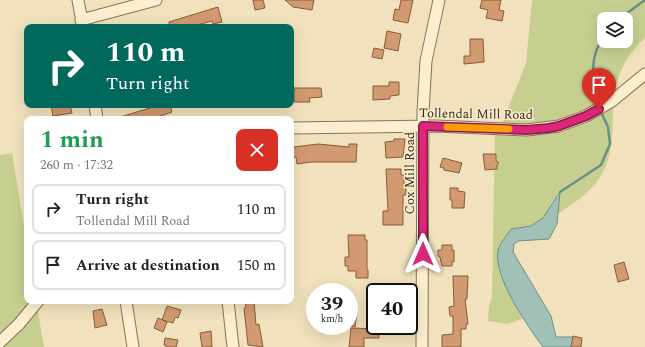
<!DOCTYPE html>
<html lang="en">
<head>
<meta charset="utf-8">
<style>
	:root { --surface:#fff; --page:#f2f2f2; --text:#222; --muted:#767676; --line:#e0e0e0 }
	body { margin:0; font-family:Spectral,serif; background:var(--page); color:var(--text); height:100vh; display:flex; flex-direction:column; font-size:15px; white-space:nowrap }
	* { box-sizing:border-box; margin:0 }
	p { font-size:13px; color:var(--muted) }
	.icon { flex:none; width:22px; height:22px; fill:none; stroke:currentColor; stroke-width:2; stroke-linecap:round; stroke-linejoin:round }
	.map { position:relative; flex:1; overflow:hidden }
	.side { position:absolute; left:24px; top:116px; width:270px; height:188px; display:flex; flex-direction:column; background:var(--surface); border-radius:8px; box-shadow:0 4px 16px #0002 }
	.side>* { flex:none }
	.top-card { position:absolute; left:24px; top:24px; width:270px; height:84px; border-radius:8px; box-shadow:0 4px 16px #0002; background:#00695c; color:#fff; overflow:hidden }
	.fabs { position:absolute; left:597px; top:12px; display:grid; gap:8px }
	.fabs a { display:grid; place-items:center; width:36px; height:36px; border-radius:8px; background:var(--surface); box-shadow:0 4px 16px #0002; font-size:20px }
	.speed { position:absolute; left:306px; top:283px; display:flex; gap:8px; font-size:20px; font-weight:700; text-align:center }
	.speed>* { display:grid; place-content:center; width:52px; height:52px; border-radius:50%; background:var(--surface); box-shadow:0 4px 16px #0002; line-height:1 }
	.speed small { font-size:10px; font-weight:400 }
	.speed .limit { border:2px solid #111; border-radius:6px; background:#fff; color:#111 }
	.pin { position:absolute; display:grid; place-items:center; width:34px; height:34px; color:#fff; margin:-41px -17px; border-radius:50% 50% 50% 0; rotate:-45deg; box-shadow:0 0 4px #0007 }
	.pin .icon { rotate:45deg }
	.me { position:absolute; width:44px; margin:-22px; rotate:0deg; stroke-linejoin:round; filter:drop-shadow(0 0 3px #0008) }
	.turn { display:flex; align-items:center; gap:14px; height:84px; padding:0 16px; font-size:18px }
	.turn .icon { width:52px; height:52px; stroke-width:2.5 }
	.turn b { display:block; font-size:28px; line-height:34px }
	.round { display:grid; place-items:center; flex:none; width:42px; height:42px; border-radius:8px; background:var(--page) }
	.overview { display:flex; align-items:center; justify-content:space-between; height:68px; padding:0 16px }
	h1 { font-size:24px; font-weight:700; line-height:30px; color:#1e9e55 }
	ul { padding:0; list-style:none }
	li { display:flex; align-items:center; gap:12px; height:50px; margin:0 8px 6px; padding:0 8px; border:2px solid var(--line); border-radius:8px }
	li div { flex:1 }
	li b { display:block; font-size:15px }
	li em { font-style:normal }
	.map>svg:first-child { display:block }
</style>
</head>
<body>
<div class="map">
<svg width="645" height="347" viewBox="0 0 645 347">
	<rect width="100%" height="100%" fill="#f1e2bd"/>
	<g fill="#c7cf90" fill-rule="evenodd">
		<path d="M 532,0 L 645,0 L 645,38 C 628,52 617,74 614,96 C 611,124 616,148 602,174 C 591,193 573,203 557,215 L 559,193 L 543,218 L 531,226 L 511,229 L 500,272 L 522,319 L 507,324 L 488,321 L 489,306 L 492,297 L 495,131 L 503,121 L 526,63 ZM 604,19 L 626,19 L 626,41 L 604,41 Z"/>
		<polygon points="12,153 27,245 27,301 36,301 44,347 0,347 0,155"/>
	</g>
	<path fill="#a1c1b8" stroke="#689086" d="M 560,192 L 557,224 L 549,239 L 518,241 L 514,244 L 513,252 L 551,316 L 556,337 L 577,337 L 575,347 L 543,347 C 527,325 493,277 498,250 C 500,243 507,235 511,229 L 531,226 L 543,218 Z"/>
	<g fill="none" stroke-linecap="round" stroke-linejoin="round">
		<g stroke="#689086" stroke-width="2.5">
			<polyline points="619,19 645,0"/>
			<path d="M 598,105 C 593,83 588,56 604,37"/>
			<polyline points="560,192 601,165 610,144 608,127 601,112"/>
		</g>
	</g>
	<g fill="#d29a70" stroke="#8a5b39">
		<polygon points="253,0 263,0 265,8 255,10"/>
		<polygon points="285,0 314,0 312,10 293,7"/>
		<polygon points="401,0 413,0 408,23 393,20 395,9 399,10"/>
		<polygon points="482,0 501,0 499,10 504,11 502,21 486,18 488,10 480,8"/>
		<polygon points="218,7 222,22 213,24 212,21 190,27 170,27 169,22"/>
		<polygon points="387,31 401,34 398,51 384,48"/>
		<polygon points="470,39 483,39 484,62 464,64 464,56 470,56"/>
		<polygon points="374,48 384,50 382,59 372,57"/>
		<polygon points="389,82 399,82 399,95 390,96 390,99 373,100 373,86 389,86"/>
		<polygon points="294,88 321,88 322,97 309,98 310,102 294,102"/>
		<polygon points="51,105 70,105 72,113 53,116"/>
		<polygon points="160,105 170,105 172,112 152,119 121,119 120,117"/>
		<polygon points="394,139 405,139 403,157 386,158 385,142 394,141"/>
		<polygon points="318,144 349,147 349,144 357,144 356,162 311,162 297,164 296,157 291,158 291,149 294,149 294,147"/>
		<polygon points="483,154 496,154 496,161 499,163 497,165 497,169 485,170"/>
		<polygon points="443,158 462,163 459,173 444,170 444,168 440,167"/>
		<polygon points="386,169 401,169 401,175 404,175 404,187 406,187 406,195 403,195 403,225 383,225 383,211 388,211"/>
		<polygon points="450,188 458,188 458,191 465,192 464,208 452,208 452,200 450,200"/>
		<polygon points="348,235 365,235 365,240 367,240 367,270 368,270 368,278 356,278 356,271 348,271 348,266 345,266 345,257 349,257"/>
		<polygon points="442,245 452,245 452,250 454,250 454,262 452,262 452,266 442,266 440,257 438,256 438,250 442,250"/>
		<polygon points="624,262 629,279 618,282 614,265"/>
		<polygon points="453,276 468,276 467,299 465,299 468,324 466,324 466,329 461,329 461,347 442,347 442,335 453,334 453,316 450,316 449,307 454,306"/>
		<polygon points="245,301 254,301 256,325 259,324 263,347 248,345 244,308 246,308"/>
		<polygon points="167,306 181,310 178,318 175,317 173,323 162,320"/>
		<polygon points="102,309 107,325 95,328 93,311"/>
		<polygon points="349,312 357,313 355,327 349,326"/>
		<polygon points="158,318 167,322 163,332 154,328"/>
		<polygon points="351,328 379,329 379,338 364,338 364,347 349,347"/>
		<polygon points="211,331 212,347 202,347 200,333"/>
		<polygon points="573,336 582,338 581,347 571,347"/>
		<polygon points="165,338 178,340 176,347 166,347 166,345 164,345"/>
	</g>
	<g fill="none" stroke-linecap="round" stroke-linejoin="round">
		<defs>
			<g id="minor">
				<polyline points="78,0 83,27"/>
				<polyline points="81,20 156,0"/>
				<polyline points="95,105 97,119"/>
				<polyline points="291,128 436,126 527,130 559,126 586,116 612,101 645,74"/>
				<polyline points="126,301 133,347"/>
				<polyline points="228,301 233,347"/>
				<polyline points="0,342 19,324 38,301"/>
				<polyline points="422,347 423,112 426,61 439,0"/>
			</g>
		</defs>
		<use href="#minor" stroke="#8a7255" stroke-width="13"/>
		<use href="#minor" stroke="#fbefd0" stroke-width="11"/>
	</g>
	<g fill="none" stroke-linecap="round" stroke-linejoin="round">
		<defs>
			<polyline id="route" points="423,254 423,126 527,130 549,128 559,126 586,116 599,109"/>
		</defs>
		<use href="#route" stroke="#8e194d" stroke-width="10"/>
		<use href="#route" stroke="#db2777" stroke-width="7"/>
		<polyline stroke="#f59e0b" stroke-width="7" points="447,127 509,129"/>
	</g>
	<g text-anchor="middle" stroke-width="3" stroke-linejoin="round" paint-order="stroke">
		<g font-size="13" fill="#38291b" stroke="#f8eccd">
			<text transform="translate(476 113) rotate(1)" y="5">Tollendal Mill Road</text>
			<text transform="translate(409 173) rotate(-90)" y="5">Cox Mill Road</text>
		</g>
	</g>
</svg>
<div class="fabs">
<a><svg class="icon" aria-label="layers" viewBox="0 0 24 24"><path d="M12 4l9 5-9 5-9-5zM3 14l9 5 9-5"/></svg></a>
</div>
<div class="speed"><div>39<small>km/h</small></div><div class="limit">40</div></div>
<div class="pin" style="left:599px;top:109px;background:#d93025"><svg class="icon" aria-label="arrive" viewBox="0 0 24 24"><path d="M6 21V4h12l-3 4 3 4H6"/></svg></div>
<svg class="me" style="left:423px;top:254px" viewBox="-20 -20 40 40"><path d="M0-17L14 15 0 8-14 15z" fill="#db2777" stroke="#fff" stroke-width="4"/></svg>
<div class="top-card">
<div class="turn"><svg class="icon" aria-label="right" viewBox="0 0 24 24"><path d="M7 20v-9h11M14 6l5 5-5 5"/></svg><div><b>110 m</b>Turn right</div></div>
</div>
<section class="side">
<div class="overview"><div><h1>1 min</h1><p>260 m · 17:32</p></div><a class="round" style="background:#d93025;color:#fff"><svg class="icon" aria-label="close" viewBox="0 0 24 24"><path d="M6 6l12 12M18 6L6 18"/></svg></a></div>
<ul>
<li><svg class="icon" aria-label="right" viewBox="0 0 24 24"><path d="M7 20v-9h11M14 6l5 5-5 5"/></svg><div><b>Turn right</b><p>Tollendal Mill Road</p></div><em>110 m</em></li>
<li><svg class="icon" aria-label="arrive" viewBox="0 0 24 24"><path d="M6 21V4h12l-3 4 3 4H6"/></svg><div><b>Arrive at destination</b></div><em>150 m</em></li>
</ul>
</section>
</div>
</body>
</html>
